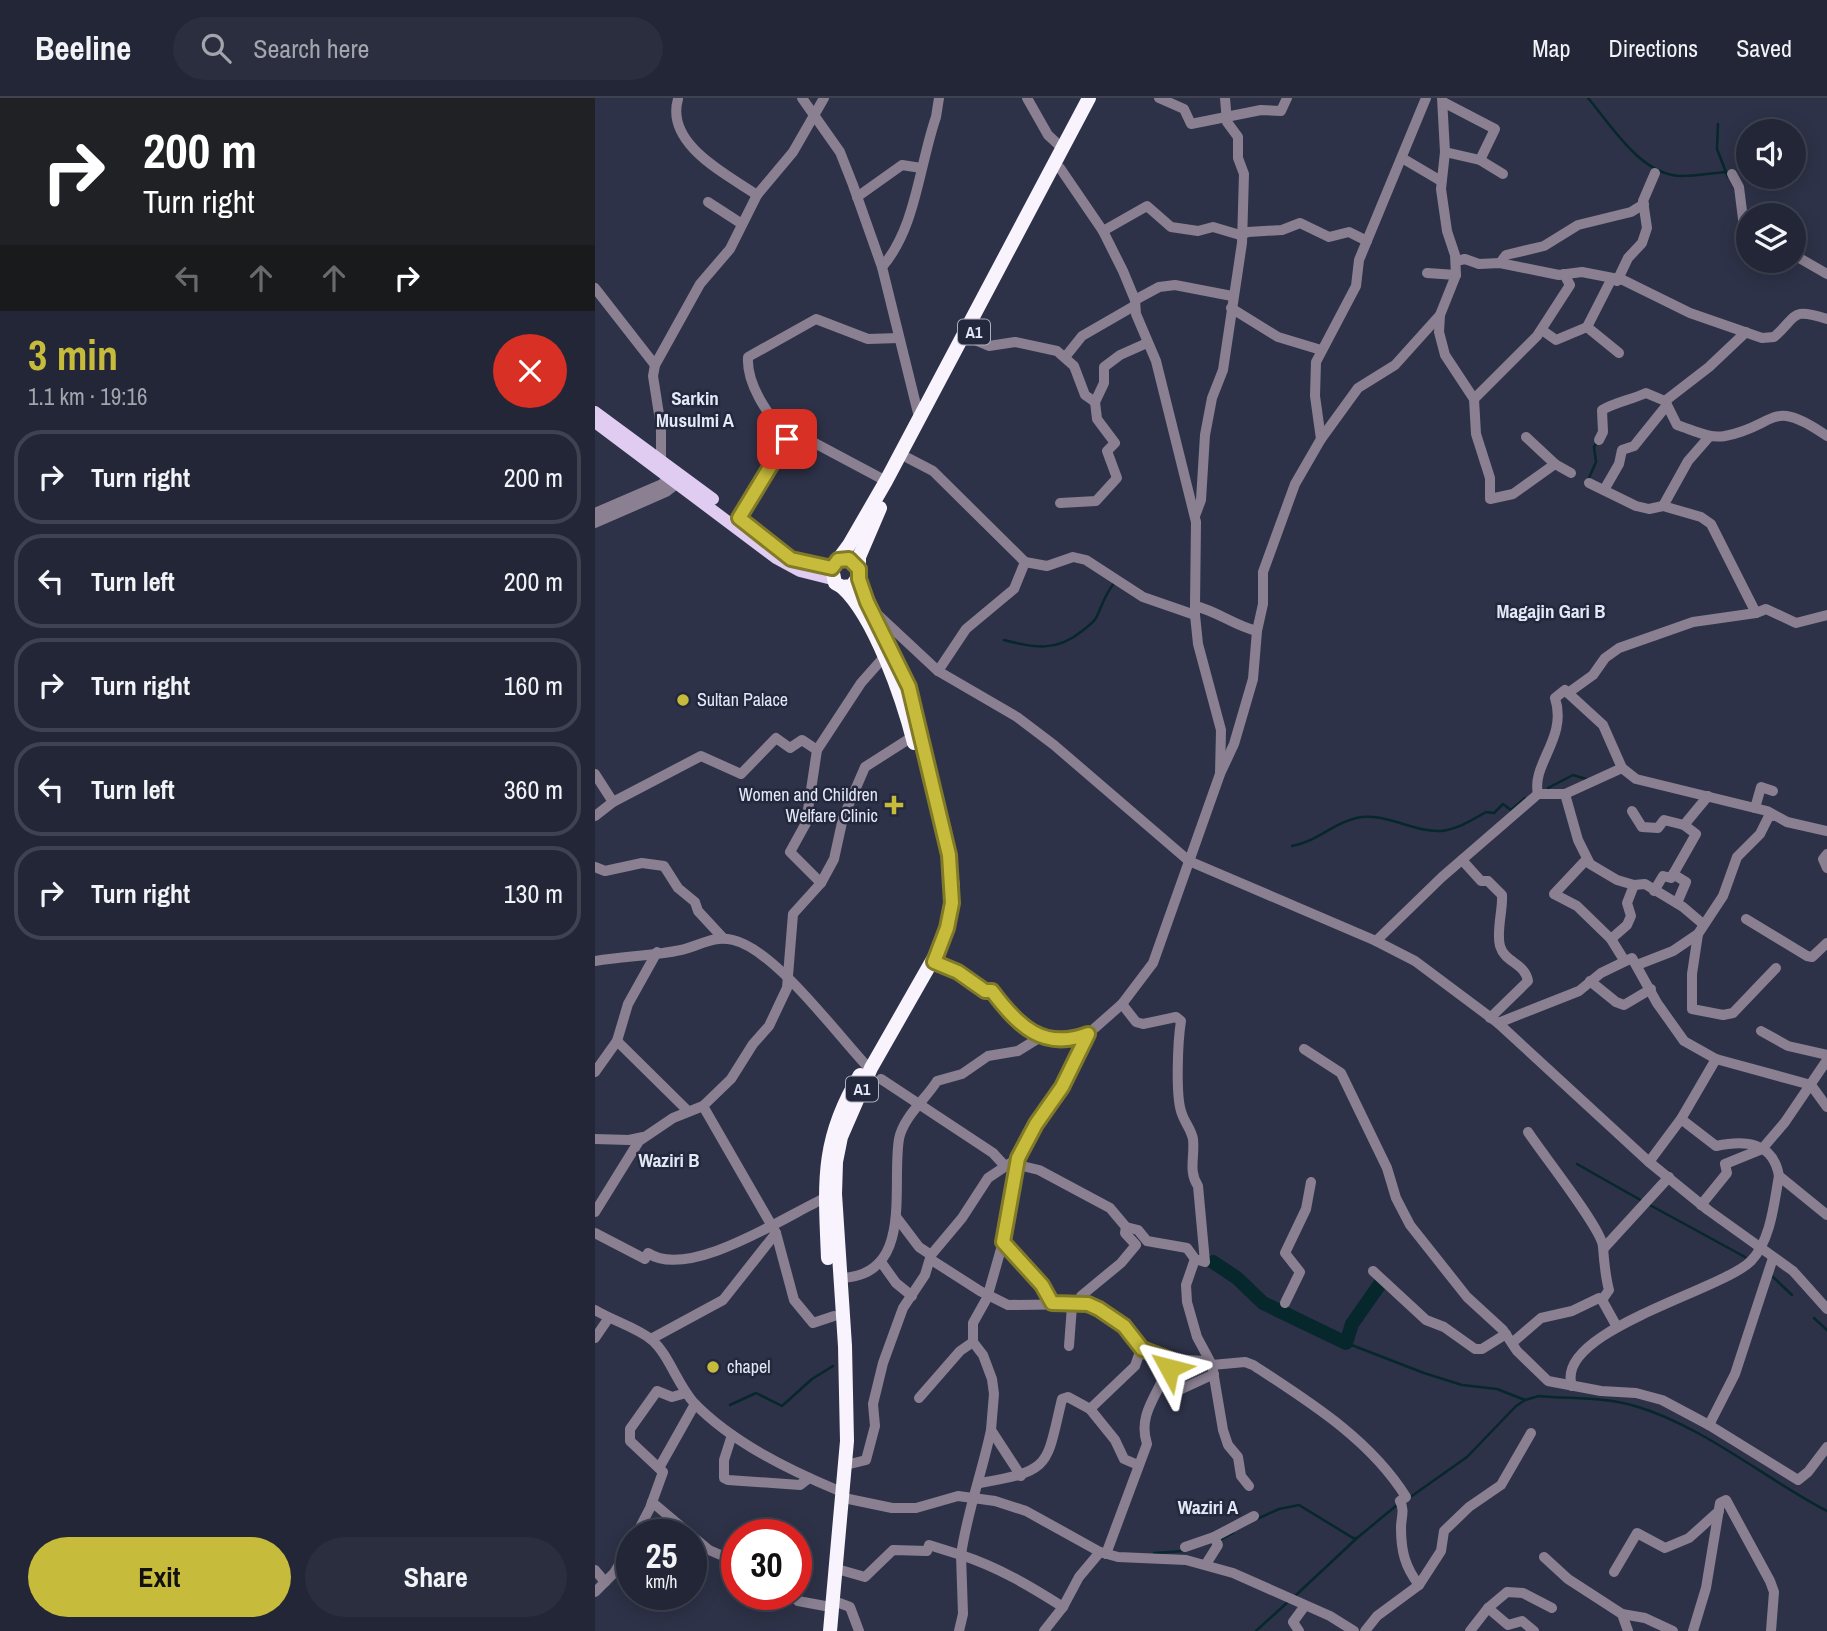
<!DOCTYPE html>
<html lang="en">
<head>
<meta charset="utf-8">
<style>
	:root { --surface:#222636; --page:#2a2e3e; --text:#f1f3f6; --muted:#a2a5ad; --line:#3f4351; --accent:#c7bb3b }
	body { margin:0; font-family:"Archivo Narrow",sans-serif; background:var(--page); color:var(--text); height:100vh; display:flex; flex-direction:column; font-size:26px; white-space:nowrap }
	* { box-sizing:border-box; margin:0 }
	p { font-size:23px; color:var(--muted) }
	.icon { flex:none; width:38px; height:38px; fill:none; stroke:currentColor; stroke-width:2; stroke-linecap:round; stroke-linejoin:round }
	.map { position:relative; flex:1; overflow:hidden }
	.details { display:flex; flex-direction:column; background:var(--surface); width:595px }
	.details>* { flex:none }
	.top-card { background:#202124; color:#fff; overflow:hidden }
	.fabs { position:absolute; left:1141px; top:21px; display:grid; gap:14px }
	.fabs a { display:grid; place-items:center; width:70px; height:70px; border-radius:50%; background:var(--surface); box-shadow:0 4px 18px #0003,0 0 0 2px var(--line); font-size:35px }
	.speed { position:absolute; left:21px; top:1421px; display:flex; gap:14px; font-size:35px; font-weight:700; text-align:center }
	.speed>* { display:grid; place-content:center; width:91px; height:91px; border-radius:50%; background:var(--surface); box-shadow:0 4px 18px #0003,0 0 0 2px var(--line); line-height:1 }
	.speed small { font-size:18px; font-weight:400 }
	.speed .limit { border:10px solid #d22; background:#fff; color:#111 }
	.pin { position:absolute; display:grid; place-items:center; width:60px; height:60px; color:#fff; margin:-30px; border-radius:14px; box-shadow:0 4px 10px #0006 }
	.me { position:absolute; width:77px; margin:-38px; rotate:308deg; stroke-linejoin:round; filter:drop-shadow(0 0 5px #0008) }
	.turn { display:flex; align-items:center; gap:24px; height:147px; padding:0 28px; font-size:32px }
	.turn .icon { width:91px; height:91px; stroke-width:2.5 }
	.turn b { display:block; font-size:49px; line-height:60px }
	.lanes { display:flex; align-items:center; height:66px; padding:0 28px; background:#0003; justify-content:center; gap:35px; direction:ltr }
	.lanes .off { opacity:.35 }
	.round { display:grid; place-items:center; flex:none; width:74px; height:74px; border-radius:37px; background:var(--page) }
	.head { display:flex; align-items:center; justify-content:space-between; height:119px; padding:0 28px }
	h1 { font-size:42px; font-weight:800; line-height:52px; color:var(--accent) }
	.action { display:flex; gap:14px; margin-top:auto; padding:14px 28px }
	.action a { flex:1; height:80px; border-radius:42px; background:var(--accent); color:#111; font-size:28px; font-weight:800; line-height:80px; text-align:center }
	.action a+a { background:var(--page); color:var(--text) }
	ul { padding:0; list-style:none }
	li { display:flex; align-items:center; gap:21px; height:94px; margin:0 14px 10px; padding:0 14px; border:4px solid var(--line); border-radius:28px }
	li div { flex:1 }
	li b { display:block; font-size:26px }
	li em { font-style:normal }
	header { display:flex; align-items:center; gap:42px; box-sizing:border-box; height:98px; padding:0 35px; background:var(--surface); border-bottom:2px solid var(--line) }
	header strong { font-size:33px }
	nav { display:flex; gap:38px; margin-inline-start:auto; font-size:24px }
	.search { width:490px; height:63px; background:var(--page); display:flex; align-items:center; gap:18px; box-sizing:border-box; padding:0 24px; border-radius:38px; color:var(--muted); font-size:26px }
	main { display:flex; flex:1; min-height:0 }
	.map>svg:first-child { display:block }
</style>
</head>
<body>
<header>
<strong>Beeline</strong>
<div class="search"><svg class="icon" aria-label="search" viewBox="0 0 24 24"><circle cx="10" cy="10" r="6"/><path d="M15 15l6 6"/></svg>Search here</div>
<nav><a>Map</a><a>Directions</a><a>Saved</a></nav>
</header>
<main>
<section class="details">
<div class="top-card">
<div class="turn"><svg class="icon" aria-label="right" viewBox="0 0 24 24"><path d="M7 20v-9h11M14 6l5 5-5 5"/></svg><div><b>200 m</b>Turn right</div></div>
<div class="lanes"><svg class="icon off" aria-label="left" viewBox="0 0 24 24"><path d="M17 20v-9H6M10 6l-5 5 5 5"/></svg><svg class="icon off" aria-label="ahead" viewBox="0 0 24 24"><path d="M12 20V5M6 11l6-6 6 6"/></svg><svg class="icon off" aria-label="ahead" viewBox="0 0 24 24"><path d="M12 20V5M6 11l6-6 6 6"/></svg><svg class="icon" aria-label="right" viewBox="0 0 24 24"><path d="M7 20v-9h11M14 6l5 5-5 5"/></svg></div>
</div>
<div class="head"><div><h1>3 min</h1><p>1.1 km · 19:16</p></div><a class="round" style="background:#d93025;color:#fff"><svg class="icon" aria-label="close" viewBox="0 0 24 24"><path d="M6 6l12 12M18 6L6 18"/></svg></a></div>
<ul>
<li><svg class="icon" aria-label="right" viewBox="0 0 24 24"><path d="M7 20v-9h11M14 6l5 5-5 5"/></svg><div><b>Turn right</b></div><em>200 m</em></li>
<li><svg class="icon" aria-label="left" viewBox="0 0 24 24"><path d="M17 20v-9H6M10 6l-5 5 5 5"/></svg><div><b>Turn left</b></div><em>200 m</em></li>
<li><svg class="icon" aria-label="right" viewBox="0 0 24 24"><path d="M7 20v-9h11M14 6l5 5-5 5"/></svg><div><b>Turn right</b></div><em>160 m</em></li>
<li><svg class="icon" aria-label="left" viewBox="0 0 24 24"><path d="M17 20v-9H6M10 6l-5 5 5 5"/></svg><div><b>Turn left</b></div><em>360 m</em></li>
<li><svg class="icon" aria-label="right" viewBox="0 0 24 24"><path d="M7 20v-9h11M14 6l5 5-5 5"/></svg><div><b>Turn right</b></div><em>130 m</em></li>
</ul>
<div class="action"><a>Exit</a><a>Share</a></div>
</section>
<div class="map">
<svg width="1232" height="1533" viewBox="0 0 1232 1533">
	<rect width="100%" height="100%" fill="#2e3248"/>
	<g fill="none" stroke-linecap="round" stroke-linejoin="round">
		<g stroke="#06272b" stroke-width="2.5">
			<path d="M 993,0 C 1016,27 1046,78 1087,78 C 1101,78 1117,75 1131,74 L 1133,79"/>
			<polyline points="1123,26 1122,51 1131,74"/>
			<polyline points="994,380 1001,364 999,349 1002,344"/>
			<path d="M 409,542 C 439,550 462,554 487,533 C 492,529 499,525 502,518 C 508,505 510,496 520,484"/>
			<polyline points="953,690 978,677 991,681"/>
			<path d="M 697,748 C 724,743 736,726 761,720 C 789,713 819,735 846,733 C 863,731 877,722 891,714 L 899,715 L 908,706 L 916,712 L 930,700"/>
			<polyline points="982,1066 1049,1104"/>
			<polyline points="1053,1106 1150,1159"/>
			<polyline points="1176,1177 1197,1197"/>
			<polyline points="1219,1220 1232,1232"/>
			<polyline points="741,1241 829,1275 867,1287 902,1291 930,1302"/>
			<polyline points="135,1307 161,1295 187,1308 217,1281 238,1268"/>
			<path d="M 814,1400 L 872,1359 L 921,1308 L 930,1302 L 944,1298 C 975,1301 1011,1299 1040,1308 C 1108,1328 1169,1380 1232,1413"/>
			<polyline points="662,1421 684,1411 704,1407 758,1440 762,1440"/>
			<polyline points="625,1442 638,1435"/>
			<polyline points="559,1455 589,1453"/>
			<polyline points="700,1498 762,1440 802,1407"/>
			<polyline points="661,1533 695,1502"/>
		</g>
		<polyline stroke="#06272b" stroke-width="14" points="618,1164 642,1180 668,1205 751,1245 757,1226 785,1186"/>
		<g stroke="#8a8092" stroke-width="10">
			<polyline points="207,0 245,54 258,87 287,169 324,319"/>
			<polyline points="432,0 453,37 468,51"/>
			<polyline points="564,0 589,11 596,26 666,12 686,13 692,0"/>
			<polyline points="847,0 850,54 846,91 852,133 860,157 861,177 845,217 844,234 850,257 879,301 881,336 895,380 895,401 918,396 960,366"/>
			<path d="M 83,1 C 70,46 131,76 162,97"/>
			<polyline points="850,5 900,31 885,62"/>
			<polyline points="850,54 885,62 908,76"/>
			<polyline points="807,60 846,83"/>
			<polyline points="465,70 508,133 528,173 540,202 541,216 561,263 601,424 600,508"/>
			<polyline points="1137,76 1144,89 1150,137 1153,141"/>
			<polyline points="262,99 307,67 326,70"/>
			<polyline points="113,104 147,126"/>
			<polyline points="508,133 552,108 576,129 603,133 618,129 645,137 653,134 687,132 705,125 734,139 754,134 772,143"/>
			<polyline points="1199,157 1232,176"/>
			<path d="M 861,163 L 870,161 L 884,166 L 905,165 L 964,177 L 987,174 L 1028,182 L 1095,215 L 1167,240 L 1179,239 C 1203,218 1195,209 1232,221"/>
			<polyline points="905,165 911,157 949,148 983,127 1036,114 1049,106"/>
			<path d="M 287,169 C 321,130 324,68 341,19 L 344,0"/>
			<polyline points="832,175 861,177"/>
			<polyline points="1022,183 1033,160 1047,145 1052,130 1048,103 1060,75"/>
			<polyline points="0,190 60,267"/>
			<polyline points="540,202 564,189 580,187 637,198"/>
			<polyline points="636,210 683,239 726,252"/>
			<polyline points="992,229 1024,255"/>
			<polyline points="947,232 961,242 992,229 1016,182"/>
			<polyline points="375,240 394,248 420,244 462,253 479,268 490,297 500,304"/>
			<polyline points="471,258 487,238 539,208"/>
			<polyline points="879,301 942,238 975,187 969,176"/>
			<path d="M 1070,303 L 1082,327 C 1098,332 1114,341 1130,338 C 1183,328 1174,298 1232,338"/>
			<polyline points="931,339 960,366 976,375"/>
			<path d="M 192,341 C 175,318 151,288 153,259 L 221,221 L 273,241 L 304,240"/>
			<polyline points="726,341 763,290 800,267 845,217"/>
			<path d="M 1004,342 L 1008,334 L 1007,312 C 1021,304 1035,302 1051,295 L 1070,303 L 1114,269 L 1151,234"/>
			<path d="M 313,360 L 338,373 L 430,464 L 452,468 L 478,459 L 491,462 L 548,499 L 600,517 L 600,508 C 622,513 640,528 662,533"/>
			<polyline points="66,362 66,329 58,278 60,267 105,186 135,151 162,97 198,54 229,0"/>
			<polyline points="994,385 1041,408 1054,411 1068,408 1106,419 1116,426 1161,515"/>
			<polyline points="1009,392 1024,366 1027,352 1039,348 1072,307"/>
			<polyline points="465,405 501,403 522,380 512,353 520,345 502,321 500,304 509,285 509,269 525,257 552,245"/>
			<polyline points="1068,408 1093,363 1114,339"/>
			<polyline points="0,415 67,386 77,375"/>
			<polyline points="600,418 606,402 610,337 617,300 628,272 647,145 649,76 643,60 643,39 632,24 630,0"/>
			<polyline points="144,420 192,341 199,334 291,383"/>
			<polyline points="0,425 71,394 88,381"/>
			<polyline points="283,517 343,573 422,619 459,647 594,763 781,843 820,863 903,925 1054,1064 1113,1112 1198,1173 1232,1211"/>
			<polyline points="600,517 603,546 626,632 625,676"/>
			<polyline points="343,573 371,531 419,491 430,464"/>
			<polyline points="973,595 1008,627 1027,670"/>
			<polyline points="0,676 18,704"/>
			<path d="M 970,696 L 943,696 C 936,666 973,640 960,600 L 970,592 L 973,595 L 998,577 L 1010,560 L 1024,550 L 1098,524 L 1161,515 L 1171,511 L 1201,525 L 1232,517"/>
			<polyline points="1160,710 1166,689 1178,693"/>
			<polyline points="1037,713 1047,729 1063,730 1069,722 1089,727 1113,698"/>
			<polyline points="0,718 18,704 106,658 146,676 181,640 195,650 207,642 222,652"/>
			<polyline points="1232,756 1228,761 1232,770"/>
			<path d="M 867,762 L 886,783 L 893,783 L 907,797 C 908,812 901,834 905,848 C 910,865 930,865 933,883 L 895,920"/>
			<polyline points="991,762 959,796 982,808 1016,841 1029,862"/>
			<polyline points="0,769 10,773 47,765 69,768 83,790 100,804 103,813 128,840"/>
			<polyline points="1078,776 1091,784 1082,805"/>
			<polyline points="226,785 195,754 211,725 222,652 266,585 289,559"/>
			<polyline points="1059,793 1068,778 1076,780 1101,736 1089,727"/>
			<polyline points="1151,821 1212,858 1217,859 1232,845"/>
			<polyline points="1108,826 1088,809 1050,786 1039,787 1022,782 995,766 983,742 970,696 1027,670 1041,681 1172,713 1192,724 1232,733"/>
			<polyline points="1103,836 1097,876 1097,911 1128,917 1138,915 1181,870"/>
			<polyline points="1016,841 1032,827 1036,818 1032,805 1039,787"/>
			<polyline points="781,843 847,779 943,696"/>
			<path d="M 0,863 C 28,858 58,858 86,852 C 105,848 117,837 138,842 C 179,851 241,935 271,967"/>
			<polyline points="339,864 363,874 390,893 397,893 427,927 444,940"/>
			<polyline points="1042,867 1078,853 1103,836 1128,798 1142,759 1165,736 1174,718 1178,718"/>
			<polyline points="995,883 1021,904 1029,907 1056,891"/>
			<polyline points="903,925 984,893 1006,875 1037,860 1062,905 1089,943 1121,961 1216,987 1232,1009"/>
			<polyline points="1166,933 1193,948 1232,957"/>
			<polyline points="22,943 93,1013"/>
			<polyline points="709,951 746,975 792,1070 801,1100 815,1127 872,1199 908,1232 922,1253 953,1283 1006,1293 1041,1295 1067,1302 1114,1327"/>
			<polyline points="0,974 22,943 33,906 62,854"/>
			<polyline points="286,981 398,1055 409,1067"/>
			<path d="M 1086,1021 L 1121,1048 C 1149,1042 1178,1043 1184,1078"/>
			<path d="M 933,1034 C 945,1053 1008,1132 1008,1149 C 1009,1163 1010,1177 1014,1192 L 1007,1202 L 1022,1229"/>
			<polyline points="0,1041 34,1042 48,1039"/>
			<polyline points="423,1060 408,1144 392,1200 378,1225 378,1244 388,1257 397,1281 399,1296 396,1332 426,1378"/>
			<polyline points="1054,1064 1086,1021 1121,961"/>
			<path d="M 423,1067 L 444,1072 L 515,1110 L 531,1129 L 543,1132 L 552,1143 L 592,1150 L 600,1161 L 610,1164 L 603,1088 C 593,1073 600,1059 598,1041 C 596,1031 590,1025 587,1016 C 580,1000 583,941 586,923 L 581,919 L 548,926 L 541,924 L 527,906"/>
			<polyline points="1106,1107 1132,1075 1130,1066 1167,1051 1190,1024 1232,962"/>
			<polyline points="0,1114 44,1043 78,1020 108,1008 136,981 158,946 174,928 192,890 198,816 226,785 239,761 248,720 270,669 317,639"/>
			<polyline points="302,1120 324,1149 336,1157"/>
			<path d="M 0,1135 L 50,1161 L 53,1155 C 94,1183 192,1117 230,1100"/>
			<polyline points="181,1135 199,1202 218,1225 239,1218"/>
			<polyline points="408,1144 447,1187 457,1205"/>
			<polyline points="1009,1150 1074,1079"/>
			<polyline points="1178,1160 1140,1276 1114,1327 1203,1382 1213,1374 1232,1349"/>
			<path d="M 335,1161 L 385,1193 L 413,1207 L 493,1206 L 529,1228 L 546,1251 L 575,1261 L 609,1263 L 617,1267 L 650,1264 L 658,1267 C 713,1303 775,1341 811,1399 L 805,1403 C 810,1413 806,1419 806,1430 C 806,1453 810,1469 824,1487"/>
			<polyline points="600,1161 591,1187 592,1204 602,1239 617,1267 628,1332 633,1347 643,1359 646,1378 654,1388"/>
			<polyline points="286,1164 301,1185 317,1198"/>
			<polyline points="778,1173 831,1222 849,1229 880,1251 887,1251 911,1236"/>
			<path d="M 244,1180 C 320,1179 296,1089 304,1041 C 308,1019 331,1001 342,983 L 367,976 L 393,958 L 423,953 L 444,940 L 480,941 L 493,936"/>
			<polyline points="690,1205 705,1174 690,1155 711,1111 716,1084"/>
			<polyline points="485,1207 486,1198 526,1165 541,1147 530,1135 531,1129"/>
			<path d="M 0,1212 C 18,1223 41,1229 57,1242 C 74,1257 82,1286 99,1305 C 137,1344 192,1371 242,1392"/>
			<polyline points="0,1240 13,1221"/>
			<polyline points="56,1241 128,1202 181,1135 108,1008"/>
			<polyline points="917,1245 946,1220 977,1213 1004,1200 1007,1202"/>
			<polyline points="474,1248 477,1208"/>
			<path d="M 977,1288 C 958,1233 1126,1193 1156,1163 C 1176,1142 1179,1105 1184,1078 L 1232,1117"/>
			<polyline points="580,1294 619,1276"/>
			<polyline points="324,1300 365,1253 378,1244"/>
			<polyline points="495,1311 520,1342 529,1361 543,1367"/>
			<polyline points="137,1337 129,1362 129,1380 133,1382 205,1387 214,1380"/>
			<polyline points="251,1367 271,1362 280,1328 278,1306 288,1265 308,1210 330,1177 336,1157 367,1120 393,1080 423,1060 441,1026 467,989 493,936 527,906 558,865 625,676 639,646 658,581 662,533 668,506 668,474 700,386 726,341 720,298 721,264 761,188 764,162 831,0"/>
			<polyline points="64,1370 100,1306"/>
			<path d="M 385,1385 C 457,1373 451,1368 467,1301 L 473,1299 L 495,1311 L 540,1268 L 546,1251"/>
			<polyline points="249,1400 297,1410 321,1410 363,1398 400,1403 431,1413 505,1454 523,1459 591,1462 638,1475 735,1518 759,1533"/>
			<polyline points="57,1404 96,1437"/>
			<polyline points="41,1437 55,1410 68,1374 35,1343 35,1331 62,1293 77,1299 91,1295"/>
			<polyline points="96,1437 114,1452 142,1464"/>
			<polyline points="590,1449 619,1439 659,1418"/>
			<path d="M 511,1456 L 552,1346 C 541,1312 569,1292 575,1261"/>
			<polyline points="949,1459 973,1481 1027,1516 1050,1520 1078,1533"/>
			<polyline points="611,1466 623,1447 619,1439"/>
			<path d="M 242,1471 L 270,1479 L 298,1452 L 332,1453 L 334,1447 L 366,1457 C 372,1414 387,1375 396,1332"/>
			<polyline points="0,1472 10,1484"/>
			<polyline points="1019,1474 1042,1435 1070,1450 1094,1440 1124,1413"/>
			<polyline points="0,1494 19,1475 37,1445"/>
			<polyline points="196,1496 203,1503 230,1508"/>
			<polyline points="239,1503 255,1509 264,1533"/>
			<polyline points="893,1510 912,1494 928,1495 957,1510"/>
			<polyline points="1027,1516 1033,1533"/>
			<path d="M 364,1533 L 368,1516 L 366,1457 C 403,1469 435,1488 468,1509"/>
			<polyline points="449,1533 468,1509 484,1479 505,1454"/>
			<polyline points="704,1533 698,1524 709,1509"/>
			<polyline points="770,1533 782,1518 824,1487 846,1453 849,1433 874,1409 906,1387 936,1335"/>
			<polyline points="875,1533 893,1510 913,1527 927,1523 939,1533"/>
			<polyline points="1098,1533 1111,1490 1125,1405 1131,1402 1175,1483 1179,1494 1176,1533"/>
		</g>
		<g stroke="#e0ccf1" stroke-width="12">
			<polyline points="0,314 118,401"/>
			<polyline points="0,324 181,460 205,473 237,481"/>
			<polyline points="187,455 207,464 237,470"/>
		</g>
		<g stroke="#f8f3fc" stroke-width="14">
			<polyline points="244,462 254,461 262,466 265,476 257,488 247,489 240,485 237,470 254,447 291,383 494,0"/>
			<polyline points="264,471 264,459 285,410"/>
			<path d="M 247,489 C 280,519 308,602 319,645"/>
			<path d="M 233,1160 C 230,1086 225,1043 265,977"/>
			<polyline points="235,1533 252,1343 250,1248 240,1096 241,1064 246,1039 276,970 349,842 358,790 354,757 314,589 263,481"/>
		</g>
	</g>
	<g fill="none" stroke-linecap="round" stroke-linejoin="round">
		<defs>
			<path id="route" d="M 192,341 L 144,420 L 196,461 L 237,470 L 243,462 L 254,461 L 264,471 L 264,481 L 272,504 L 314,589 L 354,757 L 357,805 L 352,830 L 339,864 L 363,874 L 390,893 L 397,893 C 423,928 448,953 493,936 L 467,989 L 441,1026 L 423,1060 L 408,1144 L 447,1187 L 457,1205 L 493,1206 L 504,1211 L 529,1228 L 547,1251 L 575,1262 L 574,1270"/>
		</defs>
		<use href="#route" stroke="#817a26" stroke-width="18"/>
		<use href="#route" stroke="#c7bb3b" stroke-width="12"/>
	</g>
	<g fill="#c7bb3b" stroke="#24283d" stroke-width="2.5">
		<circle cx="88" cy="602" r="7"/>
		<path d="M295.5 696.5h7v7h7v7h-7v7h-7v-7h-7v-7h7z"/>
		<circle cx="118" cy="1269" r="7"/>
	</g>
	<g text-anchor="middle" stroke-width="5" stroke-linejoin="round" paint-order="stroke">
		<g fill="#24283d" stroke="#aaaebe" stroke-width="2">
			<rect x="363" y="221.5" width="32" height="25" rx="5"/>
			<rect x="251" y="978.5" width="32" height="25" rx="5"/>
		</g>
		<g font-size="16" font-weight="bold" fill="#e4e8f6">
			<text x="379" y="240">A1</text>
			<text x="267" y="997">A1</text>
		</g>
		<g font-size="18" fill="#e4e8f6" stroke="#24283d" text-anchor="start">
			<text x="102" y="608">Sultan Palace</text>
			<text x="283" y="703" text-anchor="end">Women and Children<tspan x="283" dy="21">Welfare Clinic</tspan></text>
			<text x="132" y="1275">chapel</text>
		</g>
		<g font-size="19" font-weight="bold" fill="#e4e8f6" stroke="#24283d">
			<text x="100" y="307">Sarkin<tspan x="100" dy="22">Musulmi A</tspan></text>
			<text x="956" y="520">Magajin Gari B</text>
			<text x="74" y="1069">Waziri B</text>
			<text x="613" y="1416">Waziri A</text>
		</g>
	</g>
</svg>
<div class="fabs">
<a><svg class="icon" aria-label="sound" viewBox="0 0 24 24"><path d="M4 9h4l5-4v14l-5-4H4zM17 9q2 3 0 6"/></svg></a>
<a><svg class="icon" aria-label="layers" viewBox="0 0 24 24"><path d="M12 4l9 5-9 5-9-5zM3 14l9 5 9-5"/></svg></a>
</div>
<div class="speed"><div>25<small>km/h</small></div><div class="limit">30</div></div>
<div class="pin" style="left:192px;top:341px;background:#d93025"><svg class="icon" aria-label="arrive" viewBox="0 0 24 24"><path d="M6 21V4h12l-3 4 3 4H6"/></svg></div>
<svg class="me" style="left:574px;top:1270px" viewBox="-20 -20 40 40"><path d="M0-17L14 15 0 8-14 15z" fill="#c7bb3b" stroke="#fff" stroke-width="4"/></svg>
</div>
</main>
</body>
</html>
